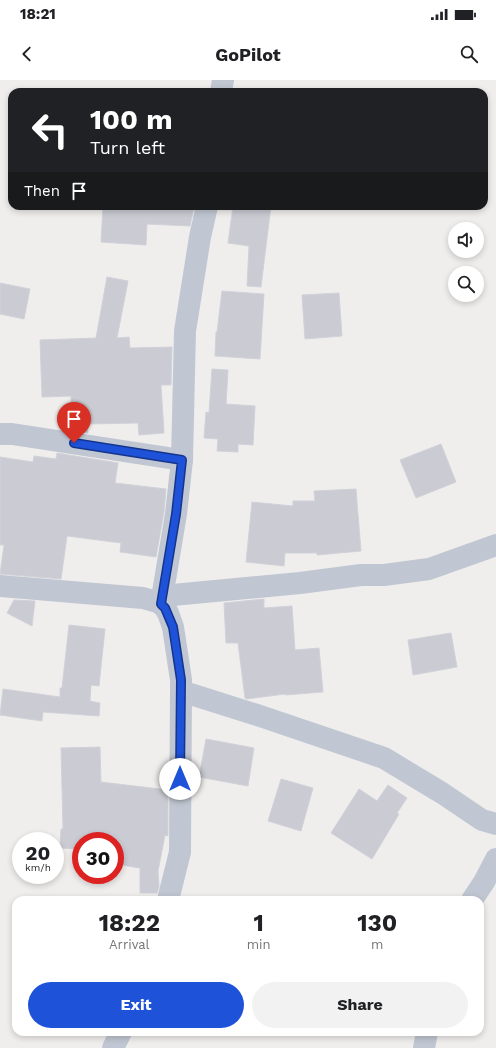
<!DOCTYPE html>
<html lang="en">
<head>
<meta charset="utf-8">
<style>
	:root { --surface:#fff; --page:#f2f2f2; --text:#202124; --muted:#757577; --accent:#1e52d9 }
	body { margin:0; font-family:"Work Sans",sans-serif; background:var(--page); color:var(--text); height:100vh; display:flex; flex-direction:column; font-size:15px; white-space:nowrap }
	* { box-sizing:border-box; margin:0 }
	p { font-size:13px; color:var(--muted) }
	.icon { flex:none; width:22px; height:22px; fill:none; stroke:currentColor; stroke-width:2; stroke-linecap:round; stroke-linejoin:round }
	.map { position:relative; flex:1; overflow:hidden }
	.details { position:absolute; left:12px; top:816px; width:472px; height:140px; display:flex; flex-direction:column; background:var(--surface); border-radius:12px; box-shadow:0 2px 6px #0003 }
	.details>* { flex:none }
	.guide { position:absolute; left:8px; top:8px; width:480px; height:122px; border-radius:12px; box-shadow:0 2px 6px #0003; background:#202124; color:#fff; overflow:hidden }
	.fabs { position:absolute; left:448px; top:142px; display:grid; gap:8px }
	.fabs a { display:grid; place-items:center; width:36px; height:36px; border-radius:50%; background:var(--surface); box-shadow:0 2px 6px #0003; font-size:20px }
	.speed { position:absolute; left:12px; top:752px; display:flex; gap:8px; font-size:20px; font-weight:700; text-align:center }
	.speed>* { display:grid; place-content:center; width:52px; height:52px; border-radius:50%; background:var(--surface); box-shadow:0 2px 6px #0003; line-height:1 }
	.speed small { font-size:10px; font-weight:400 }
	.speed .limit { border:6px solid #d22; background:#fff; color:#111 }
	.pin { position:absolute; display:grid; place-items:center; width:34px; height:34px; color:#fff; margin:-41px -17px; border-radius:50% 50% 50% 0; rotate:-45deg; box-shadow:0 0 4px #0007 }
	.pin .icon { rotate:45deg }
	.me { position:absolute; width:44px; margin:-22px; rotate:0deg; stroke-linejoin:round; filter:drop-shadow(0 0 3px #0008) }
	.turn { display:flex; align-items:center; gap:14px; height:84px; padding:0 16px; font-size:18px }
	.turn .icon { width:52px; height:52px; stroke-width:2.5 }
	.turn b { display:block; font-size:28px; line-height:34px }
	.then { display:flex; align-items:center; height:38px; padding:0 16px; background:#0003; gap:8px; font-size:15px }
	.eta { display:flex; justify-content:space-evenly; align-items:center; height:68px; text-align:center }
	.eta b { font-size:24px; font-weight:700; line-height:28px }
	.primary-button { display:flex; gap:8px; margin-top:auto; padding:8px 16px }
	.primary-button a { flex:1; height:46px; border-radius:24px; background:var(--accent); color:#fff; font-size:16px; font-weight:700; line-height:46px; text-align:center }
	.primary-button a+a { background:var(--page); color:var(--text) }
	.status { display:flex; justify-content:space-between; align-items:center; height:28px; padding:0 20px; background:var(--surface); direction:ltr }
	.status svg { height:11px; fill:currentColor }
	header { display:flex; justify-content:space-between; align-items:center; height:52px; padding:0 16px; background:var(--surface); font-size:18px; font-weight:700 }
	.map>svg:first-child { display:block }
</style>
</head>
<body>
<div class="status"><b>18:21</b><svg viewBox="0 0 49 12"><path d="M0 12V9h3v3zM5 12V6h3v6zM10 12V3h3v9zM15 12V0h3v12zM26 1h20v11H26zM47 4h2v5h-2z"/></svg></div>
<header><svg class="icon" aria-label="back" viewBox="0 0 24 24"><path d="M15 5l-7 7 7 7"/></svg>GoPilot<svg class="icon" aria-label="search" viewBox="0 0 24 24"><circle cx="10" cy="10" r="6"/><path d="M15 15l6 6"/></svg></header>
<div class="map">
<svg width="496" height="968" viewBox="0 0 496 968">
	<rect width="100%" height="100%" fill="#f0eeed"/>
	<g fill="#cacbd3" stroke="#d1d2d9">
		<polygon points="103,126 139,126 163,128 163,126 194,127 190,146 147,144 146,165 101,162"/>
		<polygon points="233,126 271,126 261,207 247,206 249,166 228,163"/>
		<polygon points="107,197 128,201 117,258 129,257 130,268 172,267 171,305 161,305 164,353 139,355 138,343 87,344 88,353 71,350 71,316 42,317 40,260 96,258"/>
		<polygon points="0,203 30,209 24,239 0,234"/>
		<polygon points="222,211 264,214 260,279 215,276 216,252 217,252"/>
		<polygon points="339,213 342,256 305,259 302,215"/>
		<polygon points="212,289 228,290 226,324 255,326 253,365 238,364 238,372 217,371 218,359 204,358 206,332 209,333"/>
		<polygon points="441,364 456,402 416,418 400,380"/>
		<polygon points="57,373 118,383 115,403 166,409 164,432 156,477 120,472 121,463 67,456 61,499 0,494 4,465 0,465 0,377 33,382 34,376 56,379"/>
		<polygon points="356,409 361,471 317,475 317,473 285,473 284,486 246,482 252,422 293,426 293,421 315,421 314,411"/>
		<polygon points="264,519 264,528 292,526 295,570 319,568 323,612 285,615 285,614 247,619 245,618 238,563 226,563 224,523"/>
		<polygon points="14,520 35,521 32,546 7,533"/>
		<polygon points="69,545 105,549 99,606 91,605 90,621 100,623 99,636 43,632 42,641 0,635 3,609 60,617 60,608 62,608"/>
		<polygon points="451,553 457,587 413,595 408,560"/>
		<polygon points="206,659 254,668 248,706 199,697"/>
		<polygon points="100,667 101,702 168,710 168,756 165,755 158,791 159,806 157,813 140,813 140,788 115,784 115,761 81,761 81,769 60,768 61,749 63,749 61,668"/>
		<polygon points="281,699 313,708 301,751 268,741"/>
		<polygon points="388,705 407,718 397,733 399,734 372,779 331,753 359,709 377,721"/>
	</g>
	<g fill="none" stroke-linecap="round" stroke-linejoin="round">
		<g stroke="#c1c7d2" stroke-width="22">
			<polyline points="221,12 223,0"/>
			<polyline points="0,354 12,354 182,380"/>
			<polyline points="0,506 143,518 157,522 161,524 165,528 168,533 173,547 181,600 181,611 180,772 168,820"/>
			<polyline points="162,516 300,503 361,495 384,495 429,489 496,465"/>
			<polyline points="161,524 176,434 182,380 185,251 200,157 207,126"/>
			<polyline points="181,611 257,635 384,678 442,713 482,740 496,744"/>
			<polyline points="472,820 484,802 496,779"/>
			<polyline points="113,968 121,952"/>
			<polyline points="424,968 427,952"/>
		</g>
	</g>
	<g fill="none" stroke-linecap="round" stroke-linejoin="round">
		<defs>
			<polyline id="route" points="74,363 182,380 176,434 161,524 165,528 173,547 181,600 180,699"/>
		</defs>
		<use href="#route" stroke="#14358d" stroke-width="10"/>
		<use href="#route" stroke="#1e52d9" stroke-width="7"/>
	</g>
</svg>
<div class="fabs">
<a><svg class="icon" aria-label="sound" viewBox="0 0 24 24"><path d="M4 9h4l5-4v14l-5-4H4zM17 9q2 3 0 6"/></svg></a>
<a><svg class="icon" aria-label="search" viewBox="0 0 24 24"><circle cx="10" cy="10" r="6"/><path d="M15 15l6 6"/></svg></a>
</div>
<div class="speed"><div>20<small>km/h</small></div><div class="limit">30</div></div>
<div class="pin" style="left:74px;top:363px;background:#d93025"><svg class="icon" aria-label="arrive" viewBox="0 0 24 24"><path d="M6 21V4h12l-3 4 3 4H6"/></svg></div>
<svg class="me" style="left:180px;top:699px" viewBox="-20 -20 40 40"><circle r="19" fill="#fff"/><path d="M0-13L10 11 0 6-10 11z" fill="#1e52d9"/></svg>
<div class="guide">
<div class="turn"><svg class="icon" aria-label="left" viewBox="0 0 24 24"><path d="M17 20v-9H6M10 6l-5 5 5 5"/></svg><div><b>100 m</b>Turn left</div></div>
<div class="then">Then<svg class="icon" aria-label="arrive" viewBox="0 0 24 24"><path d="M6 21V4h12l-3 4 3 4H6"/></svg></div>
</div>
<section class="details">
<div class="eta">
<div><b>18:22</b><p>Arrival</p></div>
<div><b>1</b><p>min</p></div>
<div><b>130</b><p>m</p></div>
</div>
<div class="primary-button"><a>Exit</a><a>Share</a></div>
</section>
</div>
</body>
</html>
